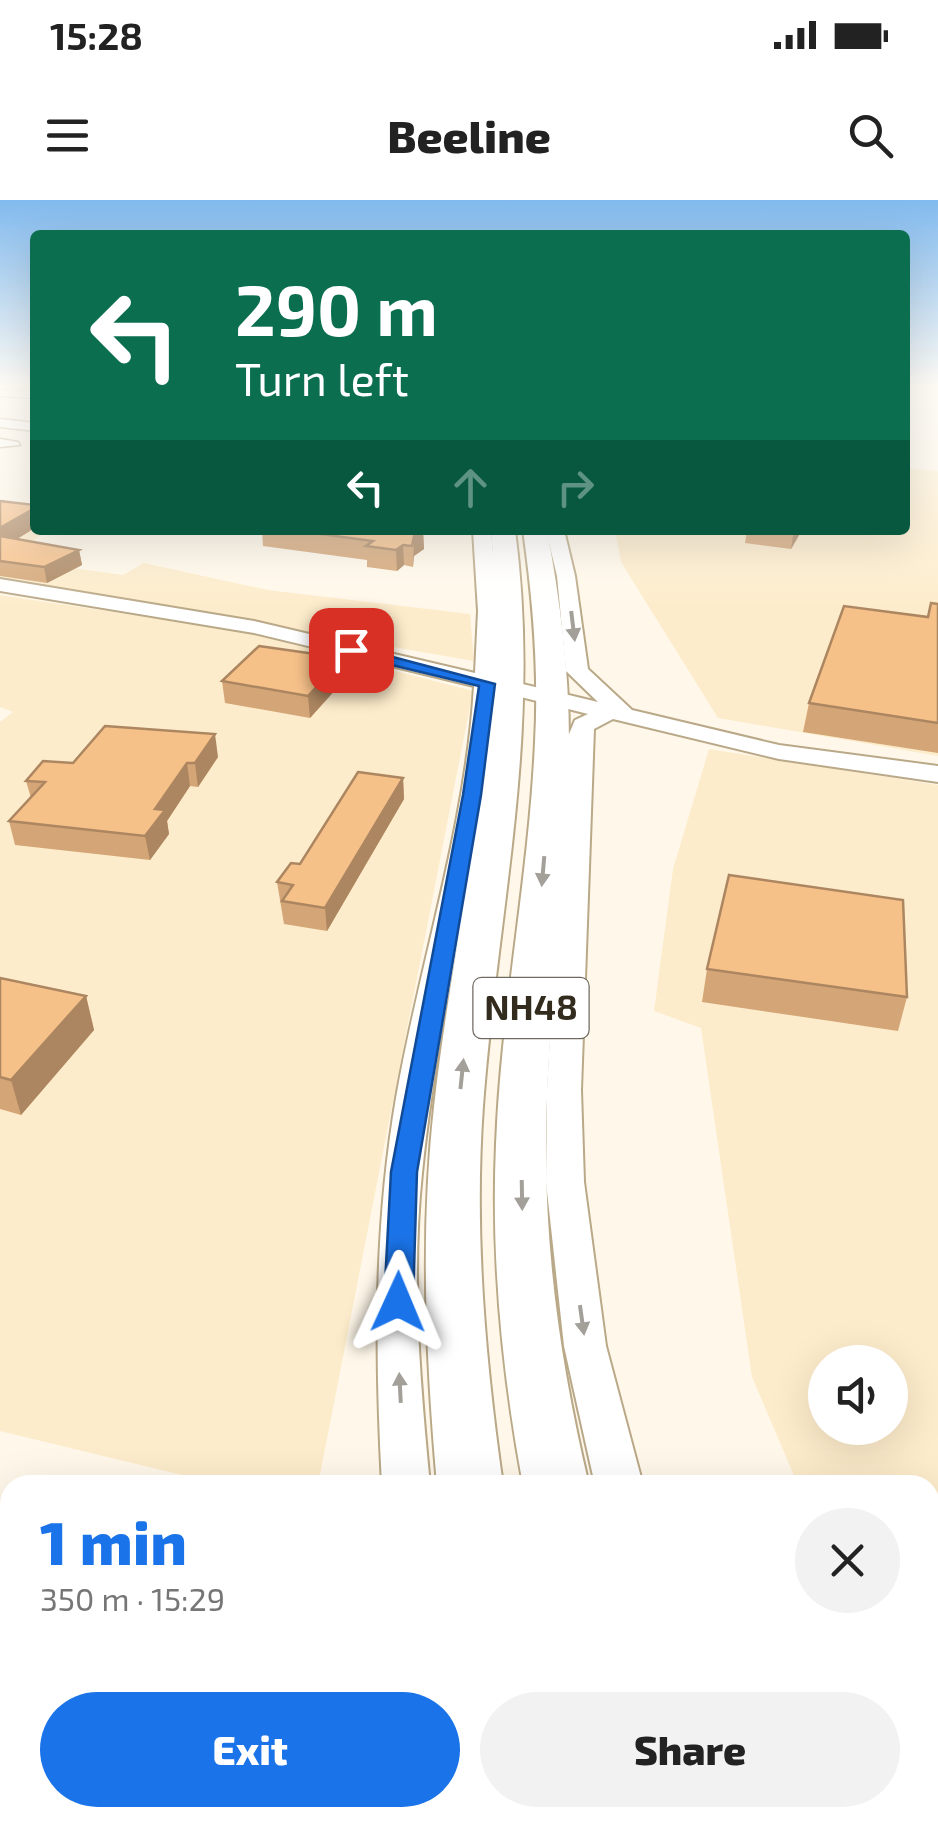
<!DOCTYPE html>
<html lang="en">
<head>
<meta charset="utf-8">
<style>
	:root { --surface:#fff; --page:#f2f2f2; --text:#222; --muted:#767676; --accent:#1a73e8 }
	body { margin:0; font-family:"Exo 2",sans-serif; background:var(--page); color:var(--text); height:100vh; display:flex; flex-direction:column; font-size:38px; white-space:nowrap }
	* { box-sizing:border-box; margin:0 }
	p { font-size:32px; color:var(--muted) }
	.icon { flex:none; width:55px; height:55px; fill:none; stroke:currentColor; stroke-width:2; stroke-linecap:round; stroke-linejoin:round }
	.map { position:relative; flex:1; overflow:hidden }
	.side { position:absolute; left:0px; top:1275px; width:940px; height:352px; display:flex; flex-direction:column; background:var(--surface); border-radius:30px 30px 0 0; box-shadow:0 10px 40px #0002 }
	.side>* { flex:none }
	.hud { position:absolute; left:30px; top:30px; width:880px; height:305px; border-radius:10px; box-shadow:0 10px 40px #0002; background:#0b6e4f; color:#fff; overflow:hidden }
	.buttons { position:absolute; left:808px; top:1145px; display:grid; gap:20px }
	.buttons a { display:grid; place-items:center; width:100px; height:100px; border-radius:50%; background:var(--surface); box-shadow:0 10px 40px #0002; font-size:50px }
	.pin { position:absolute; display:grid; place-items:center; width:85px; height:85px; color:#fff; margin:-42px; border-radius:20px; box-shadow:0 5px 15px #0006 }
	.me { position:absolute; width:110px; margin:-55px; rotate:1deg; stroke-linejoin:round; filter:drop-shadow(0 0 8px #0008) }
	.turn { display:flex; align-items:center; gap:35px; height:210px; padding:0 40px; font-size:45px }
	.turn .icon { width:130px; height:130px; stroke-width:2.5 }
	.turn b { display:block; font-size:70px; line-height:85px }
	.lanes { display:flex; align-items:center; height:95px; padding:0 40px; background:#0003; justify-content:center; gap:50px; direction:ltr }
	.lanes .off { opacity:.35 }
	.round { display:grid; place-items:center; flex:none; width:105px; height:105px; border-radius:52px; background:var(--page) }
	.head { display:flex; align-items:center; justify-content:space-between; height:170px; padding:0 40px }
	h1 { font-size:60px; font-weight:800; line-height:75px; color:var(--accent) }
	.cta { display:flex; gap:20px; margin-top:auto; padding:20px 40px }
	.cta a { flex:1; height:115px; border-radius:60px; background:var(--accent); color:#fff; font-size:40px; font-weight:800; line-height:115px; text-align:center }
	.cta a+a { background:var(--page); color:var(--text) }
	.status { display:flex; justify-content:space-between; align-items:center; height:70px; padding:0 50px; background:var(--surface); direction:ltr }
	.status svg { height:28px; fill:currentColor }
	header { display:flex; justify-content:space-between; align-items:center; height:130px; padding:0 40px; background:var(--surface); font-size:45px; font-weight:800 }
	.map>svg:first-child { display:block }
</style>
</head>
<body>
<div class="status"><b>15:28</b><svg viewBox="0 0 49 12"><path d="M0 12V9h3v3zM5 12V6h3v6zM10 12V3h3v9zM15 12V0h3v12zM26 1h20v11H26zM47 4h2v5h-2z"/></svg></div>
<header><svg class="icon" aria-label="menu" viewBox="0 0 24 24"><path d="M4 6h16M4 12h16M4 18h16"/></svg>Beeline<svg class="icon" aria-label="search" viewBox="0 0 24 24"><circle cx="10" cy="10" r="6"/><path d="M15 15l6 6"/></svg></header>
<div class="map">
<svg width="938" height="1626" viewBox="0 0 938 1626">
	<rect width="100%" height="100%" fill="#fff8ea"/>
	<g fill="#fdeccb" fill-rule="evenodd">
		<polygon points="905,268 938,271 938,556 718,518 621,362 615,330 905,330"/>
		<polygon points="0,316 35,317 35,330 47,330 9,359 123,375 144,363 268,390 470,414 474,461 0,379"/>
		<polygon points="0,395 240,431 473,491 318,1285 223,1285 0,1231 0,522 13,512 0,507"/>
		<path d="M 709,549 L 938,585 L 938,1610 L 930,1592 L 930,1285 L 798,1285 L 752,1177 L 701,828 L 654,811 L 673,669 ZM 825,1162 L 890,1162 L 890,1228 L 825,1228 Z"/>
	</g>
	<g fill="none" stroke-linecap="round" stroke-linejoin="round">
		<defs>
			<g id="minor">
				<polygon points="0,190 35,192 35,198 0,196"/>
				<polygon points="0,219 35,223 35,231 0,227"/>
				<polygon points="0,239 18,242 20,245 0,247"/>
			</g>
			<g id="tertiary">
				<path d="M 473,330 L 491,330 L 498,411 L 497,478 L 598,502 L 566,471 L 557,376 L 546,330 L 564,330 L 575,376 L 588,469 L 632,510 L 779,545 L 938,566 L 938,582 L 779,559 L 613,519 L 594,529 L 581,890 L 584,982 L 606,1146 L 643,1285 L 595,1285 L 564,1146 L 546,982 L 547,890 L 566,541 L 575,520 L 588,514 L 497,491 C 482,654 438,811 422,973 C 411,1077 420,1182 430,1285 L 382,1285 C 375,1154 374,1027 396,898 C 420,761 466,626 474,486 L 254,433 L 0,391 L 0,379 L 254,421 L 475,473 L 478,411 Z"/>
				<polygon points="425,1618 483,1618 484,1626 426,1626"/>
				<polygon points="694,1618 752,1618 755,1626 697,1626"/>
			</g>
			<g id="trunk">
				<path d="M 491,330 L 515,330 C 542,535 498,704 483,906 C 474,1032 485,1159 503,1285 L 437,1285 C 426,1159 420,1033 434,907 C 456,706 509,538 491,330 Z"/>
				<path d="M 523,330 L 547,330 C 560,400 569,469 569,540 C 569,674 547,807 546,940 C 545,1057 562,1172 589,1285 L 523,1285 C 502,1172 491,1059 496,944 C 501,810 529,677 535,542 C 539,471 533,401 523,330 Z"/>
				<polygon points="496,1618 576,1618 578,1626 498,1626"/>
				<polygon points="603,1618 683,1618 685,1626 605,1626"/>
			</g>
		</defs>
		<use href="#minor" stroke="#baa988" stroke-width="3"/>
		<use href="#tertiary" stroke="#baa988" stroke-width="4"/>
		<use href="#trunk" stroke="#baa988" stroke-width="4"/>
		<use href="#minor" fill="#fff" fill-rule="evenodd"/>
		<use href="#tertiary" fill="#fff" fill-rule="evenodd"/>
		<use href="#trunk" fill="#fff" fill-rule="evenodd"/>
	</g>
	<g fill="#d4a576">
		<polygon points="0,301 35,305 35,328 17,339 79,350 82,365 47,383 0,376"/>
		<polygon points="262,330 423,330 424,349 414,356 413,367 404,365 397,371 367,367 367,360 263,346"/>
		<polygon points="747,330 802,330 791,349 745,343"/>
		<polygon points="938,404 938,553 803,532 809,503 928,417"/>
		<polygon points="345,479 310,518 225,503 222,481"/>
		<polygon points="218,557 198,587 190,586 167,621 169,634 150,660 15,645 9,621 31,598 26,581 73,563"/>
		<polygon points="403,578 404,599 327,731 284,724 277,682"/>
		<polygon points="707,769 907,797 898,831 702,802"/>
		<polygon points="0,778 86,796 94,830 21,915 0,909"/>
	</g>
	<g fill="#ac8660">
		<polygon points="35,308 35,328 0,349 0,328"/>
		<polygon points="421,330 423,330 424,349 414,356 413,367 414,336"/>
		<polygon points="794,330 802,330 791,349"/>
		<polygon points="403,345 404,365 397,371 396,350"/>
		<polygon points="79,350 82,365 47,383 44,367"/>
		<polygon points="343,458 345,479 310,518 308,496"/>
		<polygon points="215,534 218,557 198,587 195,563"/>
		<polygon points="187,563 190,586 167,621 169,634 150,660 145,636 155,609"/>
		<polygon points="403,578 404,599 327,731 325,708"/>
		<polygon points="86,796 94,830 21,915 11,880"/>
	</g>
	<g fill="#f6c089" stroke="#ac8660" stroke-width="2.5">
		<polygon points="0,301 35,305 35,308 0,328"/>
		<polygon points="291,330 421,330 414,336 412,346 403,345 396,350 366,346 373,341"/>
		<polygon points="0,336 79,350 44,367 0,361"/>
		<polygon points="931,403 938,404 938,523 809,503 844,406 928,417"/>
		<polygon points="259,446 343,458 308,496 222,481"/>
		<polygon points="105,526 215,534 195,563 187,563 155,609 165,610 145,636 9,621 45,582 26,581 43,561 73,563"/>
		<polygon points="358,572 403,578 325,708 282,701 293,685 277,682 291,663 300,664"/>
		<polygon points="729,675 903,700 907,797 707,769"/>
		<polygon points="0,778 86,796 11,880 0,877"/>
	</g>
	<defs><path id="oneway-solid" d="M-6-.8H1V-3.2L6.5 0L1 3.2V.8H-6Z" transform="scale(2.5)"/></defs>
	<g fill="#a3a09a">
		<use href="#oneway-solid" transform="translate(573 426) rotate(83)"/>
		<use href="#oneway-solid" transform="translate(543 671) rotate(95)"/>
		<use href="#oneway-solid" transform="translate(462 874) rotate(-84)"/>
		<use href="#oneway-solid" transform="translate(522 995) rotate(89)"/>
		<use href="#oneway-solid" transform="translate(582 1120) rotate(82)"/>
		<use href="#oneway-solid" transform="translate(400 1188) rotate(-93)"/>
	</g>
	<linearGradient id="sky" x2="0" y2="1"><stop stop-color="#81baee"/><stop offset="0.45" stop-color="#fffcf6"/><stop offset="1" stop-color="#fffcf6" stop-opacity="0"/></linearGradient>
	<rect width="938" height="411" fill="url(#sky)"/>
	<polygon fill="#1a73e8" stroke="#114b97" stroke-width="2.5" points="351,446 495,484 481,595 417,972 413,1102 409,1110 388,1110 384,1102 391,972 463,595 479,486 346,454 346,447"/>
	<g text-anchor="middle" stroke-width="10" stroke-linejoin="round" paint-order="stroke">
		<rect fill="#fff" stroke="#706b62" stroke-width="2.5" x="473.5" y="778" width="115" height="60" rx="8"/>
		<g font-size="35" font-weight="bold" fill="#322b1e">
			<text x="531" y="820">NH48</text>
		</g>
	</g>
</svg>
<div class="buttons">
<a><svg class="icon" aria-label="sound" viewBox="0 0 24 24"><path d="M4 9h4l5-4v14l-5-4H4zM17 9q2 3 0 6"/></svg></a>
</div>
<div class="pin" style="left:351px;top:450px;background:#d93025"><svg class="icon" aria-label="arrive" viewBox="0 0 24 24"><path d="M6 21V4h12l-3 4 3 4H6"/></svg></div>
<svg class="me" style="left:398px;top:1102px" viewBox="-20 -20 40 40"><path d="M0-17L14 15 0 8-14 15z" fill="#1a73e8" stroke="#fff" stroke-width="4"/></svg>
<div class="hud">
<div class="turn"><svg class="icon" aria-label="left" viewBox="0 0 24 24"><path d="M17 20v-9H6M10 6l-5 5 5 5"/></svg><div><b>290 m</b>Turn left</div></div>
<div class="lanes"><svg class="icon" aria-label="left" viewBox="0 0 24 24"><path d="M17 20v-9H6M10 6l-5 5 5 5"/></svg><svg class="icon off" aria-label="ahead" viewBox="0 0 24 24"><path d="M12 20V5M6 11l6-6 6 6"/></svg><svg class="icon off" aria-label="right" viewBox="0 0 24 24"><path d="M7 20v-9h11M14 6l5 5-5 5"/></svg></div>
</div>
<section class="side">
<div class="head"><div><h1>1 min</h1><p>350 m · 15:29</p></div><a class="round"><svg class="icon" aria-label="close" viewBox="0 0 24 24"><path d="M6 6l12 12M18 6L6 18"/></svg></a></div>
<div class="cta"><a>Exit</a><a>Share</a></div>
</section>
</div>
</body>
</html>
